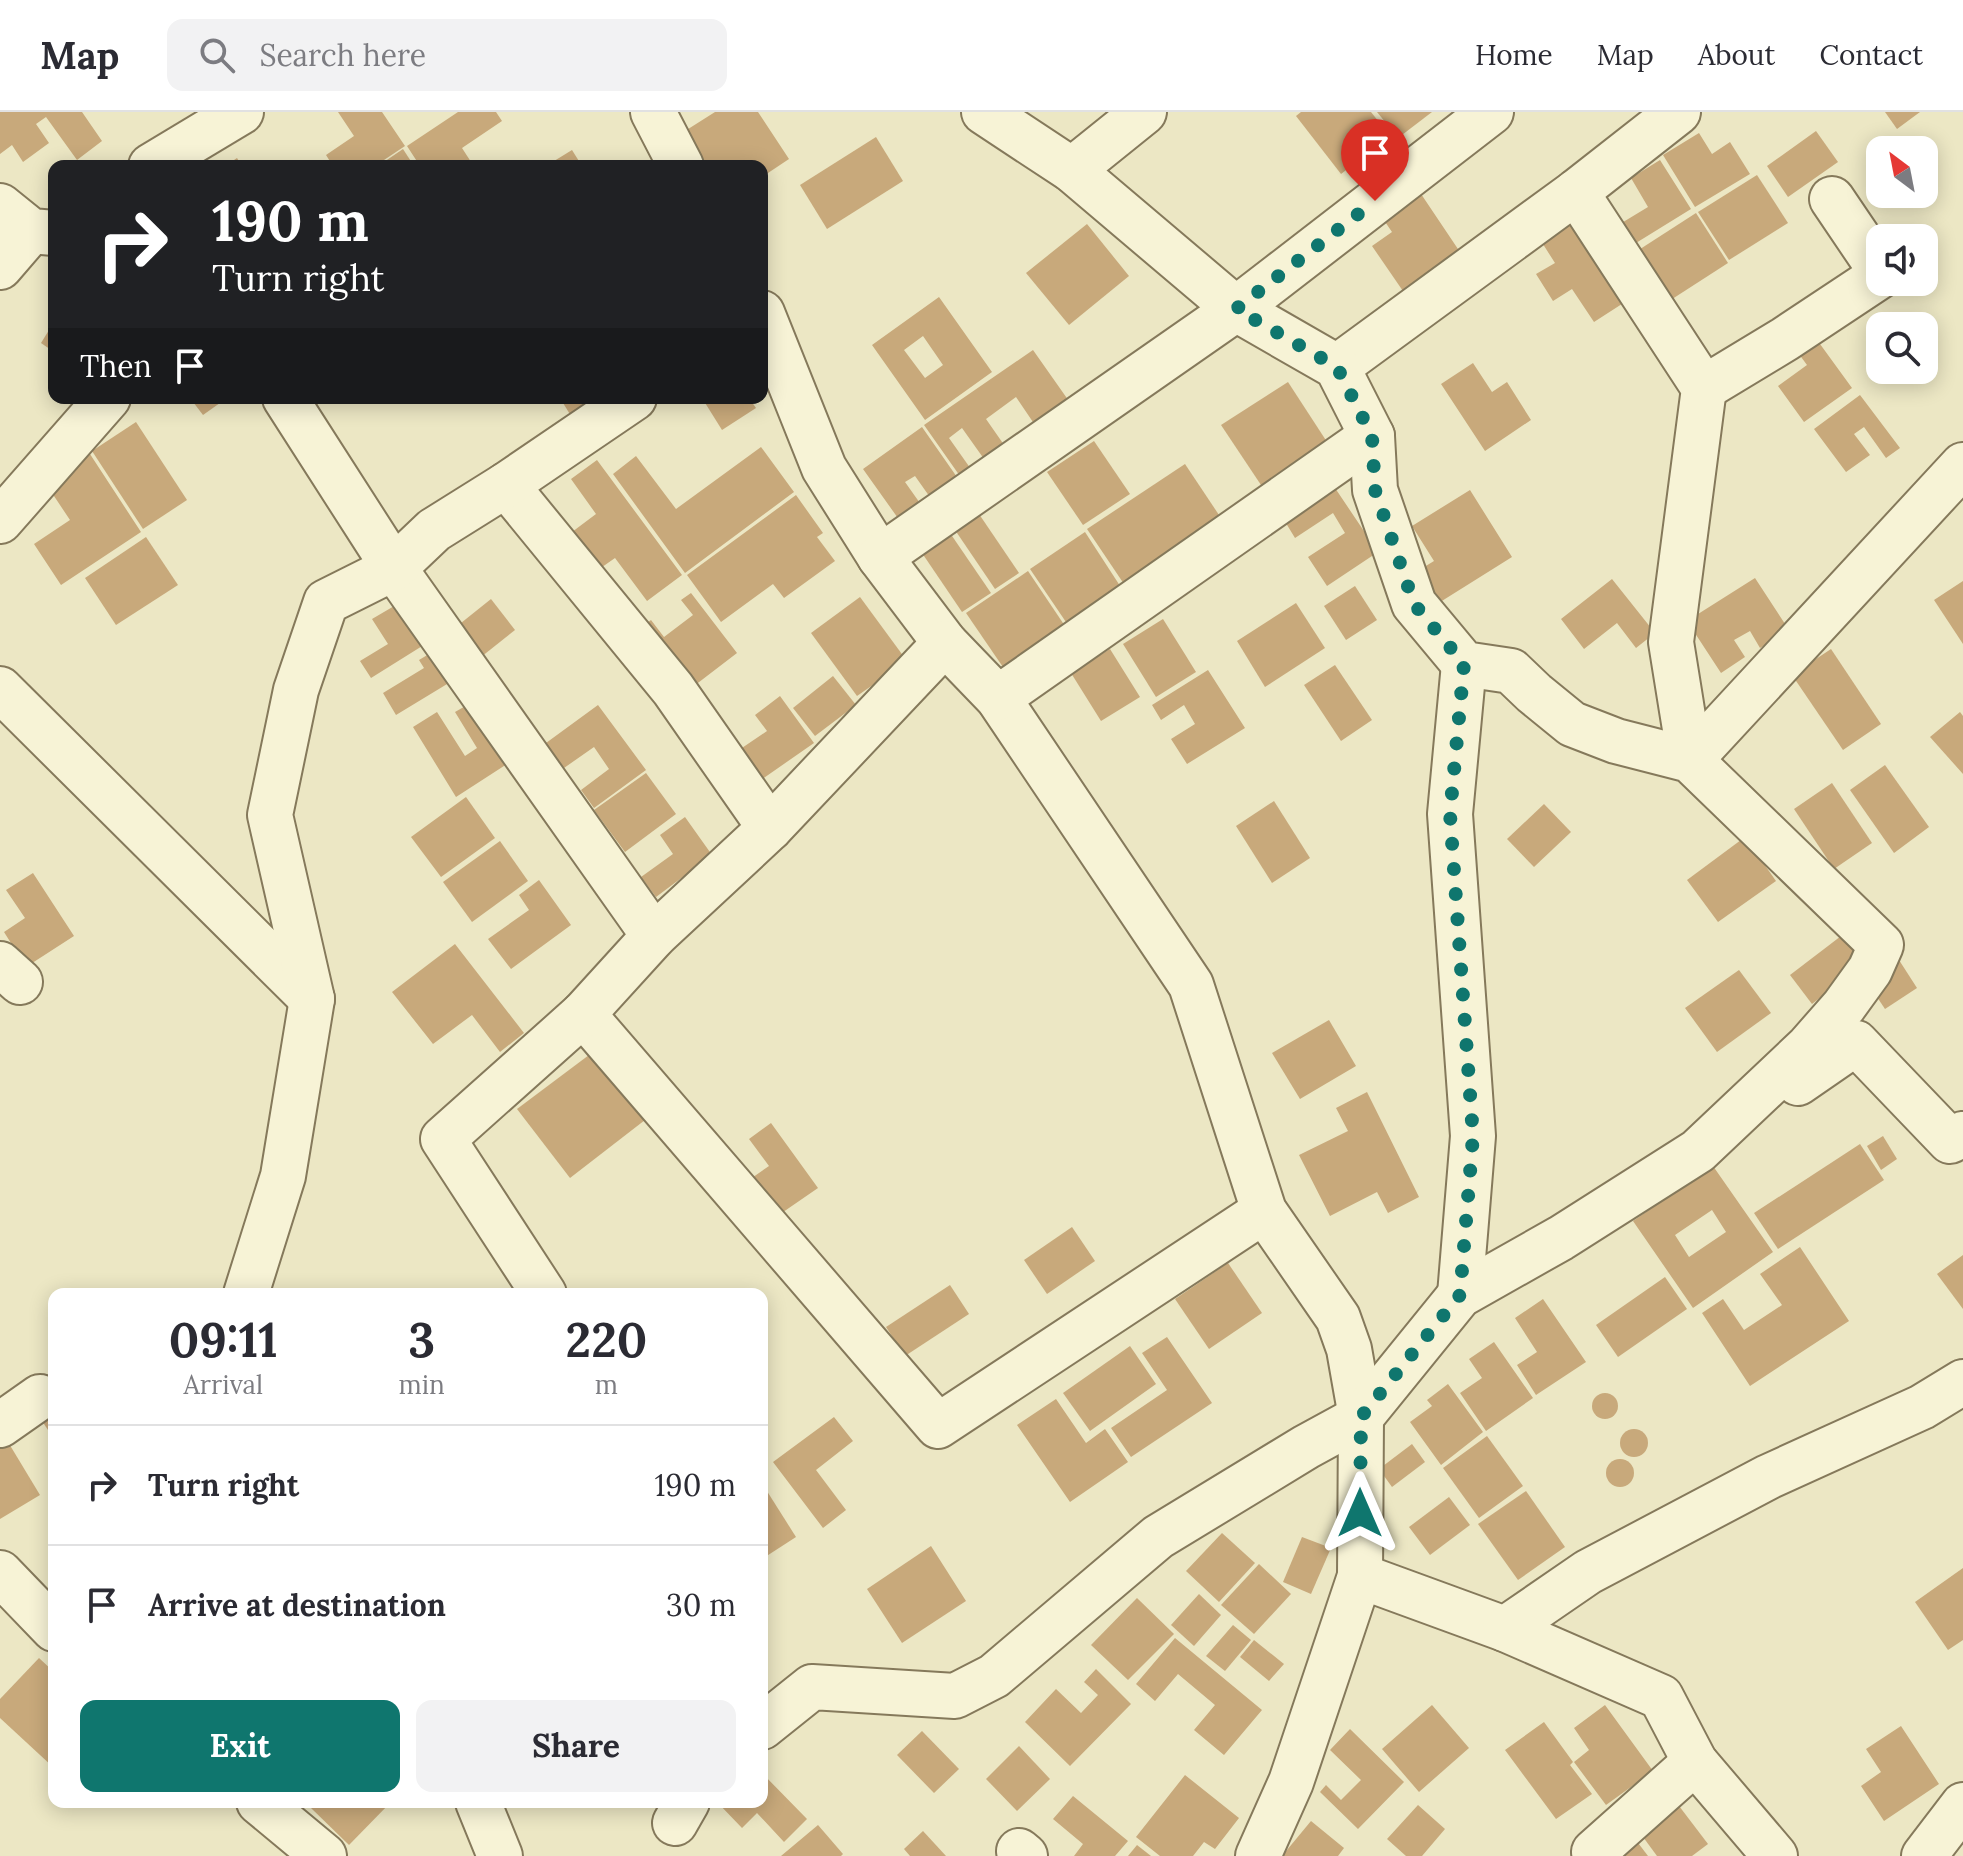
<!DOCTYPE html>
<html lang="en">
<head>
<meta charset="utf-8">
<style>
	:root { --surface:#fff; --page:#f2f2f3; --text:#2b2b33; --muted:#7c7c81; --line:#e1e1e2; --accent:#0f766e }
	body { margin:0; font-family:Lora,serif; background:var(--page); color:var(--text); height:100vh; display:flex; flex-direction:column; font-size:30px; white-space:nowrap }
	* { box-sizing:border-box; margin:0 }
	p { font-size:26px; color:var(--muted) }
	.icon { flex:none; width:44px; height:44px; fill:none; stroke:currentColor; stroke-width:2; stroke-linecap:round; stroke-linejoin:round }
	.map { position:relative; flex:1; overflow:hidden }
	.side { position:absolute; left:48px; top:1176px; width:720px; height:520px; display:flex; flex-direction:column; background:var(--surface); border-radius:16px; box-shadow:0 4px 20px #0003 }
	.side>* { flex:none }
	.banner { position:absolute; left:48px; top:48px; width:720px; height:244px; border-radius:16px; box-shadow:0 4px 20px #0003; background:#202124; color:#fff; overflow:hidden }
	.needle { width:52px; rotate:328deg }
	.fabs { position:absolute; left:1866px; top:24px; display:grid; gap:16px }
	.fabs a { display:grid; place-items:center; width:72px; height:72px; border-radius:16px; background:var(--surface); box-shadow:0 4px 20px #0003; font-size:40px }
	.pin { position:absolute; display:grid; place-items:center; width:68px; height:68px; color:#fff; margin:-82px -34px; border-radius:50% 50% 50% 0; rotate:-45deg; box-shadow:0 0 8px #0007 }
	.pin .icon { rotate:45deg }
	.me { position:absolute; width:88px; margin:-44px; rotate:0deg; stroke-linejoin:round; filter:drop-shadow(0 0 6px #0008) }
	.turn { display:flex; align-items:center; gap:28px; height:168px; padding:0 32px; font-size:36px }
	.turn .icon { width:104px; height:104px; stroke-width:2.5 }
	.turn b { display:block; font-size:56px; line-height:68px }
	.then { display:flex; align-items:center; height:76px; padding:0 32px; background:#0003; gap:16px; font-size:30px }
	.eta { display:flex; justify-content:space-evenly; align-items:center; height:136px; text-align:center }
	.eta b { font-size:48px; font-weight:700; line-height:56px }
	.primary-button { display:flex; gap:16px; margin-top:auto; padding:16px 32px }
	.primary-button a { flex:1; height:92px; border-radius:16px; background:var(--accent); color:#fff; font-size:32px; font-weight:700; line-height:92px; text-align:center }
	.primary-button a+a { background:var(--page); color:var(--text) }
	ul { padding:0; list-style:none }
	li { display:flex; align-items:center; gap:24px; height:120px; padding:0 32px; border-top:2px solid var(--line) }
	li div { flex:1 }
	li b { display:block; font-size:30px }
	li em { font-style:normal }
	header { display:flex; align-items:center; gap:48px; box-sizing:border-box; height:112px; padding:0 40px; background:var(--surface); border-bottom:2px solid var(--line) }
	header strong { font-size:38px }
	nav { display:flex; gap:44px; margin-inline-start:auto; font-size:28px }
	.search { width:560px; height:72px; background:var(--page); display:flex; align-items:center; gap:20px; box-sizing:border-box; padding:0 28px; border-radius:16px; color:var(--muted); font-size:30px }
	.map>svg:first-child { display:block }
</style>
</head>
<body>
<header>
<strong>Map</strong>
<div class="search"><svg class="icon" aria-label="search" viewBox="0 0 24 24"><circle cx="10" cy="10" r="6"/><path d="M15 15l6 6"/></svg>Search here</div>
<nav><a>Home</a><a>Map</a><a>About</a><a>Contact</a></nav>
</header>
<div class="map">
<svg width="1963" height="1744" viewBox="0 0 1963 1744">
	<rect width="100%" height="100%" fill="#ece7c4"/>
	<g fill="#c8a97b" fill-rule="evenodd">
		<polygon points="0,0 82,0 102,29 77,48 46,5 36,12 49,31 23,50 12,33 0,42"/>
		<polygon points="338,0 382,0 405,34 375,54 333,54 326,43 354,24"/>
		<polygon points="458,0 496,0 502,9 462,36 473,53 471,54 420,54 407,34"/>
		<polygon points="715,0 758,0 789,47 762,65 762,54 708,54 685,19"/>
		<polygon points="1301,0 1371,0 1390,24 1341,62 1296,4"/>
		<polygon points="1377,0 1432,0 1398,26"/>
		<polygon points="1885,0 1920,0 1897,17"/>
		<polygon points="1816,19 1838,50 1788,85 1767,54"/>
		<polygon points="1699,21 1712,42 1730,30 1750,62 1695,95 1663,43"/>
		<polygon points="876,25 903,69 827,117 800,73"/>
		<polygon points="403,37 414,54 378,54"/>
		<polygon points="572,38 582,54 546,54"/>
		<polygon points="237,46 242,54 225,54"/>
		<polygon points="1660,48 1691,97 1623,139 1610,118 1648,95 1631,66"/>
		<polygon points="1757,63 1788,111 1729,148 1698,100"/>
		<polygon points="1415,73 1462,143 1405,182 1372,134 1392,120 1377,98"/>
		<polygon points="1696,101 1728,151 1666,191 1634,141"/>
		<polygon points="1574,109 1625,190 1594,210 1572,177 1553,189 1536,162 1555,151 1541,129"/>
		<polygon points="1087,112 1129,164 1069,213 1026,161"/>
		<path d="M 939,185 L 992,260 L 925,308 L 872,233 ZM 923,224 L 943,253 L 925,266 L 904,238 Z"/>
		<polygon points="54,210 54,240 41,231"/>
		<polygon points="1812,221 1852,276 1804,310 1778,274 1807,253 1793,234"/>
		<polygon points="1033,238 1071,292 1037,316 1016,285 986,307 1009,340 989,354 962,316 949,326 973,360 962,367 924,313"/>
		<polygon points="1473,251 1492,280 1507,270 1531,308 1485,339 1441,272"/>
		<polygon points="1288,270 1329,333 1263,376 1221,313"/>
		<polygon points="1860,283 1900,336 1886,346 1864,315 1854,322 1870,343 1846,360 1814,317"/>
		<polygon points="190,286 227,286 203,303"/>
		<polygon points="560,286 599,286 571,304"/>
		<polygon points="702,286 749,286 756,296 722,318"/>
		<polygon points="136,310 187,388 143,417 92,339"/>
		<polygon points="922,315 959,368 932,388 915,364 905,370 922,394 900,409 863,357"/>
		<polygon points="1094,329 1130,382 1083,413 1047,360"/>
		<polygon points="761,335 794,380 685,461 613,362 636,344 676,397"/>
		<polygon points="88,339 141,420 61,473 34,432 70,408 44,369"/>
		<polygon points="597,348 682,463 647,489 615,446 595,460 568,423 596,402 571,367"/>
		<polygon points="1185,352 1225,412 1128,478 1087,417"/>
		<polygon points="1331,370 1378,440 1327,474 1308,445 1345,421 1333,401 1295,426 1281,403"/>
		<polygon points="1470,378 1512,445 1437,492 1416,460 1434,449 1412,414"/>
		<polygon points="796,383 823,421 817,425 835,449 784,486 773,472 721,510 687,463"/>
		<polygon points="979,402 1019,461 995,477 955,418"/>
		<polygon points="1085,420 1124,480 1070,516 1030,457"/>
		<polygon points="950,421 991,481 962,500 922,441"/>
		<polygon points="146,425 178,473 116,513 85,466"/>
		<polygon points="1028,459 1069,520 1007,561 966,501"/>
		<polygon points="1755,466 1789,518 1760,536 1750,519 1734,528 1745,545 1721,561 1687,509"/>
		<polygon points="1612,467 1655,521 1636,536 1617,511 1584,537 1561,507"/>
		<polygon points="1963,469 1963,532 1934,488"/>
		<polygon points="1355,474 1377,508 1346,528 1324,494"/>
		<polygon points="691,481 737,541 690,577 643,514 651,508 664,525 693,503 681,488"/>
		<polygon points="860,485 907,549 857,584 811,521"/>
		<polygon points="491,487 515,518 476,549 451,519"/>
		<polygon points="401,490 427,531 371,566 360,549 388,532 372,507"/>
		<polygon points="1296,491 1325,536 1265,575 1237,529"/>
		<polygon points="1163,507 1196,560 1156,585 1123,532"/>
		<polygon points="439,536 457,566 396,603 383,581 424,556 419,548"/>
		<polygon points="1110,537 1140,585 1101,609 1071,561"/>
		<polygon points="1831,537 1881,612 1843,638 1792,563"/>
		<polygon points="1335,553 1372,608 1341,629 1304,573"/>
		<polygon points="1208,558 1245,616 1187,652 1171,627 1195,612 1184,593 1161,608 1152,593"/>
		<polygon points="833,564 856,593 815,624 793,596"/>
		<polygon points="780,584 814,631 758,670 736,640 767,619 755,603"/>
		<polygon points="469,592 507,652 456,685 413,615 437,600 465,644 477,636 455,600"/>
		<polygon points="598,593 646,658 594,696 581,678 609,657 594,635 564,656 546,631"/>
		<polygon points="1960,600 1963,604 1963,662 1930,625"/>
		<polygon points="1885,653 1929,715 1894,741 1850,678"/>
		<polygon points="646,661 676,702 625,740 594,698"/>
		<polygon points="1832,671 1872,731 1834,757 1794,697"/>
		<polygon points="466,685 495,726 441,765 411,725"/>
		<polygon points="1274,689 1310,746 1272,771 1236,714"/>
		<polygon points="1544,692 1571,720 1534,755 1507,727"/>
		<polygon points="685,705 712,743 656,785 641,765 673,742 660,723"/>
		<polygon points="1745,725 1776,769 1718,810 1687,768"/>
		<polygon points="500,729 528,769 472,810 443,770"/>
		<polygon points="33,761 74,824 26,855 4,820 25,806 6,778"/>
		<polygon points="539,768 571,813 511,857 488,827 529,798 519,783"/>
		<polygon points="1845,821 1867,849 1812,892 1790,863"/>
		<polygon points="455,832 524,921 500,940 472,903 433,932 392,880"/>
		<polygon points="1899,848 1917,876 1885,897 1867,870"/>
		<polygon points="1739,858 1771,901 1717,940 1685,896"/>
		<polygon points="1329,908 1356,954 1300,987 1272,941"/>
		<polygon points="593,940 645,1008 570,1066 517,997"/>
		<polygon points="1367,980 1419,1085 1388,1101 1377,1080 1330,1104 1299,1043 1348,1019 1336,996"/>
		<polygon points="771,1011 818,1076 773,1107 746,1070 769,1054 749,1027"/>
		<polygon points="1883,1024 1897,1047 1881,1058 1867,1034"/>
		<polygon points="1860,1032 1884,1068 1778,1137 1754,1101"/>
		<path d="M 1713,1054 L 1773,1140 L 1693,1196 L 1633,1109 ZM 1712,1098 L 1726,1120 L 1689,1145 L 1675,1123 Z"/>
		<polygon points="1072,1115 1095,1149 1047,1182 1024,1148"/>
		<polygon points="1800,1135 1849,1209 1750,1274 1702,1201 1723,1187 1744,1218 1782,1193 1760,1162"/>
		<polygon points="1963,1143 1963,1197 1937,1162"/>
		<polygon points="1228,1151 1262,1201 1209,1237 1175,1187"/>
		<polygon points="1665,1165 1687,1197 1618,1245 1596,1213"/>
		<polygon points="950,1173 969,1202 905,1244 886,1215"/>
		<polygon points="1543,1187 1586,1250 1536,1283 1517,1253 1537,1240 1515,1206"/>
		<polygon points="1167,1225 1212,1291 1131,1345 1111,1316 1167,1278 1142,1241"/>
		<polygon points="1494,1230 1533,1286 1486,1319 1460,1281 1482,1266 1469,1247"/>
		<polygon points="1130,1234 1156,1272 1090,1319 1063,1281"/>
		<polygon points="1448,1272 1483,1320 1441,1353 1410,1310 1432,1294 1427,1288"/>
		<circle cx="1605" cy="1294" r="13"/>
		<polygon points="1056,1287 1086,1331 1105,1317 1128,1350 1070,1390 1017,1313"/>
		<polygon points="54,1297 54,1327 40,1306"/>
		<polygon points="834,1305 853,1329 816,1358 846,1398 823,1416 773,1350"/>
		<circle cx="1634" cy="1331" r="14"/>
		<polygon points="1487,1324 1523,1374 1479,1406 1443,1356"/>
		<polygon points="8,1330 40,1383 0,1407 0,1335"/>
		<polygon points="1412,1332 1425,1350 1392,1375 1379,1357"/>
		<circle cx="1620" cy="1361" r="14"/>
		<polygon points="765,1376 796,1425 762,1447 762,1378"/>
		<polygon points="1526,1379 1565,1435 1518,1468 1478,1412"/>
		<polygon points="1449,1385 1470,1413 1430,1443 1409,1415"/>
		<polygon points="1222,1421 1255,1451 1219,1490 1186,1459"/>
		<polygon points="1302,1425 1331,1436 1311,1482 1283,1470"/>
		<polygon points="931,1434 966,1489 902,1531 867,1477"/>
		<polygon points="1259,1452 1291,1482 1254,1522 1221,1493"/>
		<polygon points="1963,1456 1963,1528 1948,1538 1915,1490"/>
		<polygon points="1199,1482 1221,1503 1194,1534 1171,1513"/>
		<polygon points="1137,1486 1174,1522 1128,1568 1091,1533"/>
		<polygon points="1233,1513 1251,1528 1225,1559 1206,1544"/>
		<polygon points="1175,1526 1262,1598 1224,1643 1194,1618 1215,1593 1178,1562 1155,1589 1136,1572"/>
		<polygon points="1254,1528 1284,1552 1269,1569 1240,1545"/>
		<polygon points="39,1546 54,1560 53,1655 0,1606 0,1587"/>
		<polygon points="1096,1557 1131,1592 1070,1654 1025,1610 1056,1577 1081,1601 1098,1583 1084,1570"/>
		<polygon points="1432,1593 1469,1636 1419,1680 1382,1637"/>
		<polygon points="1605,1593 1653,1659 1606,1693 1574,1650 1589,1638 1574,1616"/>
		<polygon points="1544,1610 1573,1650 1570,1653 1592,1682 1556,1707 1505,1638"/>
		<polygon points="1901,1614 1939,1672 1884,1709 1861,1674 1881,1660 1866,1637"/>
		<polygon points="1350,1617 1404,1670 1358,1717 1320,1680 1326,1673 1341,1688 1361,1668 1330,1638"/>
		<polygon points="922,1619 959,1657 934,1681 897,1643"/>
		<polygon points="1019,1634 1050,1667 1017,1699 986,1667"/>
		<polygon points="762,1661 807,1707 784,1730 757,1701 742,1716 717,1690 762,1690"/>
		<polygon points="1185,1663 1239,1706 1215,1737 1204,1730 1193,1744 1160,1744 1136,1725"/>
		<polygon points="1073,1684 1128,1729 1115,1744 1074,1744 1083,1732 1053,1707"/>
		<polygon points="1673,1686 1708,1732 1692,1744 1657,1744 1635,1714"/>
		<polygon points="318,1690 391,1690 349,1733 311,1696"/>
		<polygon points="1418,1693 1445,1717 1422,1744 1406,1744 1387,1727"/>
		<polygon points="1311,1709 1344,1736 1338,1744 1282,1744"/>
		<polygon points="818,1713 843,1742 841,1744 781,1744"/>
		<polygon points="923,1719 946,1744 910,1744 904,1737"/>
		<polygon points="1629,1719 1648,1744 1610,1744"/>
		<polygon points="1137,1733 1151,1744 1128,1744"/>
	</g>
	<g fill="none" stroke-linecap="round" stroke-linejoin="round">
		<defs>
			<g id="street">
				<polyline points="653,0 681,54"/>
				<polyline points="151,54 241,0"/>
				<polyline points="1072,58 1144,0"/>
				<polyline points="1576,80 1704,276 1671,530 1690,648"/>
				<polyline points="1832,87 1880,158"/>
				<polyline points="0,94 31,119 54,121"/>
				<polyline points="0,155 31,119"/>
				<polyline points="762,201 824,356 880,445 945,531 998,586 1191,873 1264,1099 1338,1206 1349,1237 1361,1305 1360,1464 1291,1670 1258,1744"/>
				<polyline points="1337,255 1576,80 1678,0"/>
				<polyline points="1704,276 1785,227 1880,164"/>
				<polyline points="285,286 394,456 654,824"/>
				<polyline points="506,373 673,577 770,716"/>
				<polyline points="0,409 108,286"/>
				<polyline points="880,445 1236,197 1491,0"/>
				<polyline points="945,531 770,716 654,824 583,902 938,1314 1264,1099"/>
				<polyline points="0,577 312,887"/>
				<polyline points="998,586 1372,324"/>
				<polyline points="1690,648 1963,353"/>
				<polyline points="0,852 20,870"/>
				<polyline points="1798,971 1856,931 1950,1029 1963,1022"/>
				<polyline points="246,1182 283,1064 312,887 270,703 296,578 326,490 394,456 434,418 506,373 634,286"/>
				<polyline points="544,1182 443,1027 583,902"/>
				<polyline points="1460,1183 1473,1024 1450,702 1464,552"/>
				<polyline points="0,1313 40,1285"/>
				<polyline points="0,1461 54,1517"/>
				<polyline points="1360,1464 1505,1517 1588,1460 1768,1365 1922,1295 1963,1270"/>
				<polyline points="1505,1517 1661,1585 1695,1650 1775,1744"/>
				<polyline points="762,1615 812,1575 955,1584 994,1564 1158,1425 1306,1335 1361,1305 1460,1183 1561,1126 1698,1039 1808,935 1844,894 1870,858 1881,833 1690,648 1616,629 1572,612 1534,581 1511,559 1464,552 1414,492 1375,378 1372,324 1337,255 1236,197 1072,58 984,0"/>
				<polyline points="259,1690 324,1744"/>
				<polyline points="478,1690 500,1744"/>
				<polyline points="675,1711 687,1690"/>
				<polyline points="1019,1739 1025,1744"/>
				<polyline points="1594,1740 1695,1650"/>
				<polyline points="1924,1744 1963,1693"/>
			</g>
		</defs>
		<use href="#street" stroke="#85795b" stroke-width="48"/>
		<use href="#street" stroke="#f7f3d6" stroke-width="44"/>
	</g>
	<g fill="none" stroke-linecap="round" stroke-linejoin="round">
		<polyline stroke="#0f766e" stroke-width="14" stroke-dasharray="0 25.2" points="1360,1401 1361,1305 1460,1183 1473,1024 1450,702 1464,552 1414,492 1375,378 1372,324 1337,255 1236,197 1375,89"/>
	</g>
</svg>
<div class="fabs">
<a><svg class="needle" viewBox="-14 -14 28 28"><path d="M0-13l5 13h-10z" fill="#e53935"/><path d="M0 13l5-13h-10z" fill="#7c7c81"/></svg></a>
<a><svg class="icon" aria-label="sound" viewBox="0 0 24 24"><path d="M4 9h4l5-4v14l-5-4H4zM17 9q2 3 0 6"/></svg></a>
<a><svg class="icon" aria-label="search" viewBox="0 0 24 24"><circle cx="10" cy="10" r="6"/><path d="M15 15l6 6"/></svg></a>
</div>
<div class="pin" style="left:1375px;top:89px;background:#d93025"><svg class="icon" aria-label="arrive" viewBox="0 0 24 24"><path d="M6 21V4h12l-3 4 3 4H6"/></svg></div>
<svg class="me" style="left:1360px;top:1401px" viewBox="-20 -20 40 40"><path d="M0-17L14 15 0 8-14 15z" fill="#0f766e" stroke="#fff" stroke-width="4"/></svg>
<div class="banner">
<div class="turn"><svg class="icon" aria-label="right" viewBox="0 0 24 24"><path d="M7 20v-9h11M14 6l5 5-5 5"/></svg><div><b>190 m</b>Turn right</div></div>
<div class="then">Then<svg class="icon" aria-label="arrive" viewBox="0 0 24 24"><path d="M6 21V4h12l-3 4 3 4H6"/></svg></div>
</div>
<section class="side">
<div class="eta">
<div><b>09:11</b><p>Arrival</p></div>
<div><b>3</b><p>min</p></div>
<div><b>220</b><p>m</p></div>
</div>
<ul>
<li><svg class="icon" aria-label="right" viewBox="0 0 24 24"><path d="M7 20v-9h11M14 6l5 5-5 5"/></svg><div><b>Turn right</b></div><em>190 m</em></li>
<li><svg class="icon" aria-label="arrive" viewBox="0 0 24 24"><path d="M6 21V4h12l-3 4 3 4H6"/></svg><div><b>Arrive at destination</b></div><em>30 m</em></li>
</ul>
<div class="primary-button"><a>Exit</a><a>Share</a></div>
</section>
</div>
</body>
</html>
